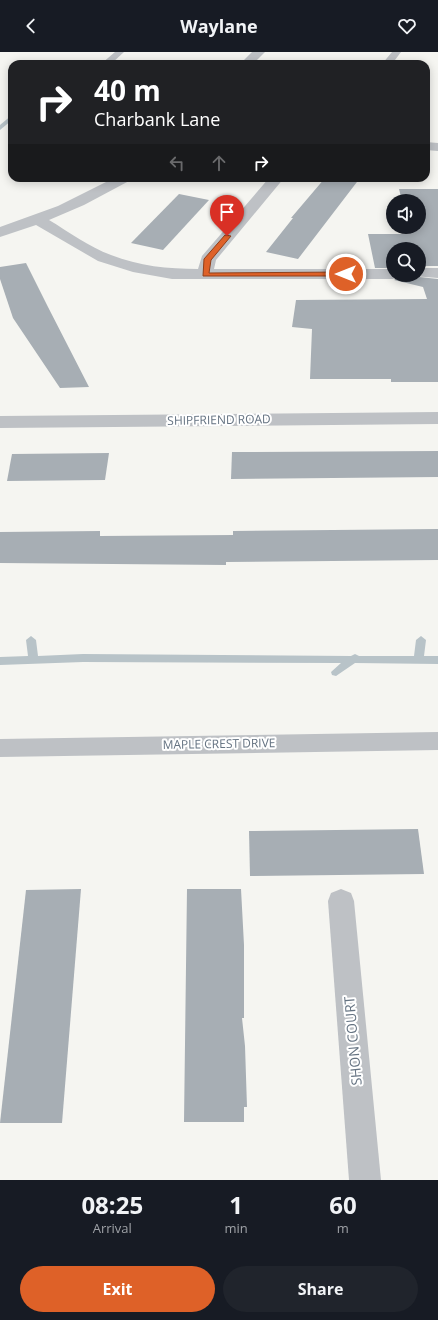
<!DOCTYPE html>
<html lang="en">
<head>
<meta charset="utf-8">
<style>
	:root { --surface:#171b24; --page:#20242c; --text:#f1f3f6; --muted:#9ea1a6; --accent:#de6128 }
	body { margin:0; font-family:"Open Sans",sans-serif; background:var(--page); color:var(--text); height:100vh; display:flex; flex-direction:column; font-size:15px; white-space:nowrap }
	* { box-sizing:border-box; margin:0 }
	p { font-size:13px; color:var(--muted) }
	.icon { flex:none; width:22px; height:22px; fill:none; stroke:currentColor; stroke-width:2; stroke-linecap:round; stroke-linejoin:round }
	.map { position:relative; height:1128px; overflow:hidden }
	.sheet { display:flex; flex-direction:column; background:var(--surface); flex:1 }
	.sheet>* { flex:none }
	.guide { position:absolute; left:8px; top:8px; width:422px; height:122px; border-radius:12px; box-shadow:0 2px 10px #0003; background:#202124; color:#fff; overflow:hidden }
	.fabs { position:absolute; left:386px; top:142px; display:grid; gap:8px }
	.fabs a { display:grid; place-items:center; width:40px; height:40px; border-radius:50%; background:var(--surface); box-shadow:0 2px 10px #0003; font-size:20px }
	.pin { position:absolute; display:grid; place-items:center; width:34px; height:34px; color:#fff; margin:-41px -17px; border-radius:50% 50% 50% 0; rotate:-45deg; box-shadow:0 0 4px #0007 }
	.pin .icon { rotate:45deg }
	.me { position:absolute; width:44px; margin:-22px; rotate:270deg; stroke-linejoin:round; filter:drop-shadow(0 0 3px #0008) }
	.turn { display:flex; align-items:center; gap:14px; height:84px; padding:0 20px; font-size:18px }
	.turn .icon { width:52px; height:52px; stroke-width:2.5 }
	.turn b { display:block; font-size:28px; line-height:34px }
	.lanes { display:flex; align-items:center; height:38px; padding:0 20px; background:#0003; justify-content:center; gap:20px; direction:ltr }
	.lanes .off { opacity:.35 }
	.eta { display:flex; justify-content:space-evenly; align-items:center; height:68px; text-align:center }
	.eta b { font-size:24px; font-weight:700; line-height:28px }
	.cta { display:flex; gap:8px; margin-top:auto; padding:8px 20px }
	.cta a { flex:1; height:46px; border-radius:24px; background:var(--accent); color:#fff; font-size:16px; font-weight:700; line-height:46px; text-align:center }
	.cta a+a { background:var(--page); color:var(--text) }
	header { display:flex; justify-content:space-between; align-items:center; height:52px; padding:0 20px; background:var(--surface); font-size:18px; font-weight:700 }
	.map>svg:first-child { display:block }
</style>
</head>
<body>
<header><svg class="icon" aria-label="back" viewBox="0 0 24 24"><path d="M15 5l-7 7 7 7"/></svg>Waylane<svg class="icon" aria-label="heart" viewBox="0 0 24 24"><path d="M12 20l-8-8c-3-5 5-10 8-4 3-6 11-1 8 4z"/></svg></header>
<div class="map">
<svg width="438" height="1128" viewBox="0 0 438 1128">
	<rect width="100%" height="100%" fill="#f5f5f1"/>
	<g fill="none" stroke-linecap="round" stroke-linejoin="round">
		<g fill="#b8c3c8" fill-rule="evenodd">
			<polygon points="12,63 12,68 0,78 0,73"/>
			<polygon points="31,584 36,588 38,604 83,602 351,604 355,602 359,604 414,604 416,588 421,584 426,588 424,604 438,604 438,612 355,611 336,624 332,623 331,620 341,611 83,610 0,613 0,605 28,604 26,588"/>
		</g>
	</g>
	<g fill="#a7aeb4">
		<polygon points="325,126 360,126 298,207 266,200 293,166 291,166"/>
		<polygon points="399,137 438,137 438,214 419,214 419,197 393,197 393,216 375,216 368,182 410,182 408,175 419,175 419,149 402,149"/>
		<polygon points="179,142 209,148 163,198 131,191"/>
		<polygon points="26,211 48,255 89,335 60,336 13,266 0,227 0,215"/>
		<polygon points="401,223 438,227 438,330 391,330 391,327 310,327 312,277 292,275 296,248 427,247 423,235 394,228"/>
		<polygon points="438,399 438,425 231,427 232,400"/>
		<polygon points="109,401 105,428 7,429 12,402"/>
		<polygon points="438,477 438,508 226,510 226,513 0,511 0,480 100,479 100,484 233,483 233,479"/>
		<polygon points="418,777 424,822 250,824 249,779"/>
		<polygon points="81,837 62,1071 0,1071 26,838"/>
		<polygon points="187,837 241,837 244,893 244,966 242,966 245,994 247,1055 244,1055 244,1070 184,1070"/>
	</g>
	<g fill="none" stroke-linecap="round" stroke-linejoin="round">
		<g fill="#bec1c5" fill-rule="evenodd">
			<polygon points="115,0 124,0 111,12 101,12"/>
			<polygon points="392,0 401,0 392,12 382,12"/>
		</g>
		<g fill="#bec1c5" fill-rule="evenodd">
			<polygon points="252,0 265,0 253,12 240,12"/>
			<polygon points="426,90 438,91 438,99 426,98"/>
			<path d="M 114,126 L 131,126 L 129,129 L 84,153 L 49,168 C 69,180 89,195 111,203 C 139,214 168,217 198,217 L 202,204 L 269,126 L 284,126 L 216,208 L 214,217 L 393,217 L 393,223 L 400,223 L 393,227 L 172,227 L 133,220 L 98,209 L 36,173 L 0,185 L 0,175 L 58,154 Z"/>
			<polygon points="419,216 438,216 438,226 413,224 412,223 419,223"/>
			<polygon points="438,360 438,372 0,376 0,364"/>
			<polygon points="438,680 438,698 0,705 0,687"/>
			<polygon points="341,837 351,841 354,849 381,1128 349,1128 328,849 331,841"/>
		</g>
	</g>
	<polygon fill="#de6128" stroke="#903f1a" points="225,183 231,184 211,208 209,221 346,220 349,222 346,224 203,224 204,207"/>
	<g text-anchor="middle" stroke-width="4" stroke-linejoin="round" paint-order="stroke">
		<g font-size="12" fill="#657382" stroke="#fff">
			<text transform="translate(219 368) rotate(-1)" y="4">SHIPFRIEND ROAD</text>
			<text transform="translate(219 692) rotate(-1)" y="4">MAPLE CREST DRIVE</text>
		</g>
		<g font-size="14" fill="#657382" stroke="#fff">
			<text transform="translate(353 989) rotate(-95)" y="5">SHON COURT</text>
		</g>
	</g>
</svg>
<div class="fabs">
<a><svg class="icon" aria-label="sound" viewBox="0 0 24 24"><path d="M4 9h4l5-4v14l-5-4H4zM17 9q2 3 0 6"/></svg></a>
<a><svg class="icon" aria-label="search" viewBox="0 0 24 24"><circle cx="10" cy="10" r="6"/><path d="M15 15l6 6"/></svg></a>
</div>
<div class="pin" style="left:227px;top:184px;background:#d93025"><svg class="icon" aria-label="arrive" viewBox="0 0 24 24"><path d="M6 21V4h12l-3 4 3 4H6"/></svg></div>
<svg class="me" style="left:346px;top:222px" viewBox="-20 -20 40 40"><circle r="17" fill="#de6128" stroke="#fff" stroke-width="3"/><path d="M0-11L8 9 0 5-8 9z" fill="#fff"/></svg>
<div class="guide">
<div class="turn"><svg class="icon" aria-label="right" viewBox="0 0 24 24"><path d="M7 20v-9h11M14 6l5 5-5 5"/></svg><div><b>40 m</b>Charbank Lane</div></div>
<div class="lanes"><svg class="icon off" aria-label="left" viewBox="0 0 24 24"><path d="M17 20v-9H6M10 6l-5 5 5 5"/></svg><svg class="icon off" aria-label="ahead" viewBox="0 0 24 24"><path d="M12 20V5M6 11l6-6 6 6"/></svg><svg class="icon" aria-label="right" viewBox="0 0 24 24"><path d="M7 20v-9h11M14 6l5 5-5 5"/></svg></div>
</div>
</div>
<section class="sheet">
<div class="eta">
<div><b>08:25</b><p>Arrival</p></div>
<div><b>1</b><p>min</p></div>
<div><b>60</b><p>m</p></div>
</div>
<div class="cta"><a>Exit</a><a>Share</a></div>
</section>
</body>
</html>
